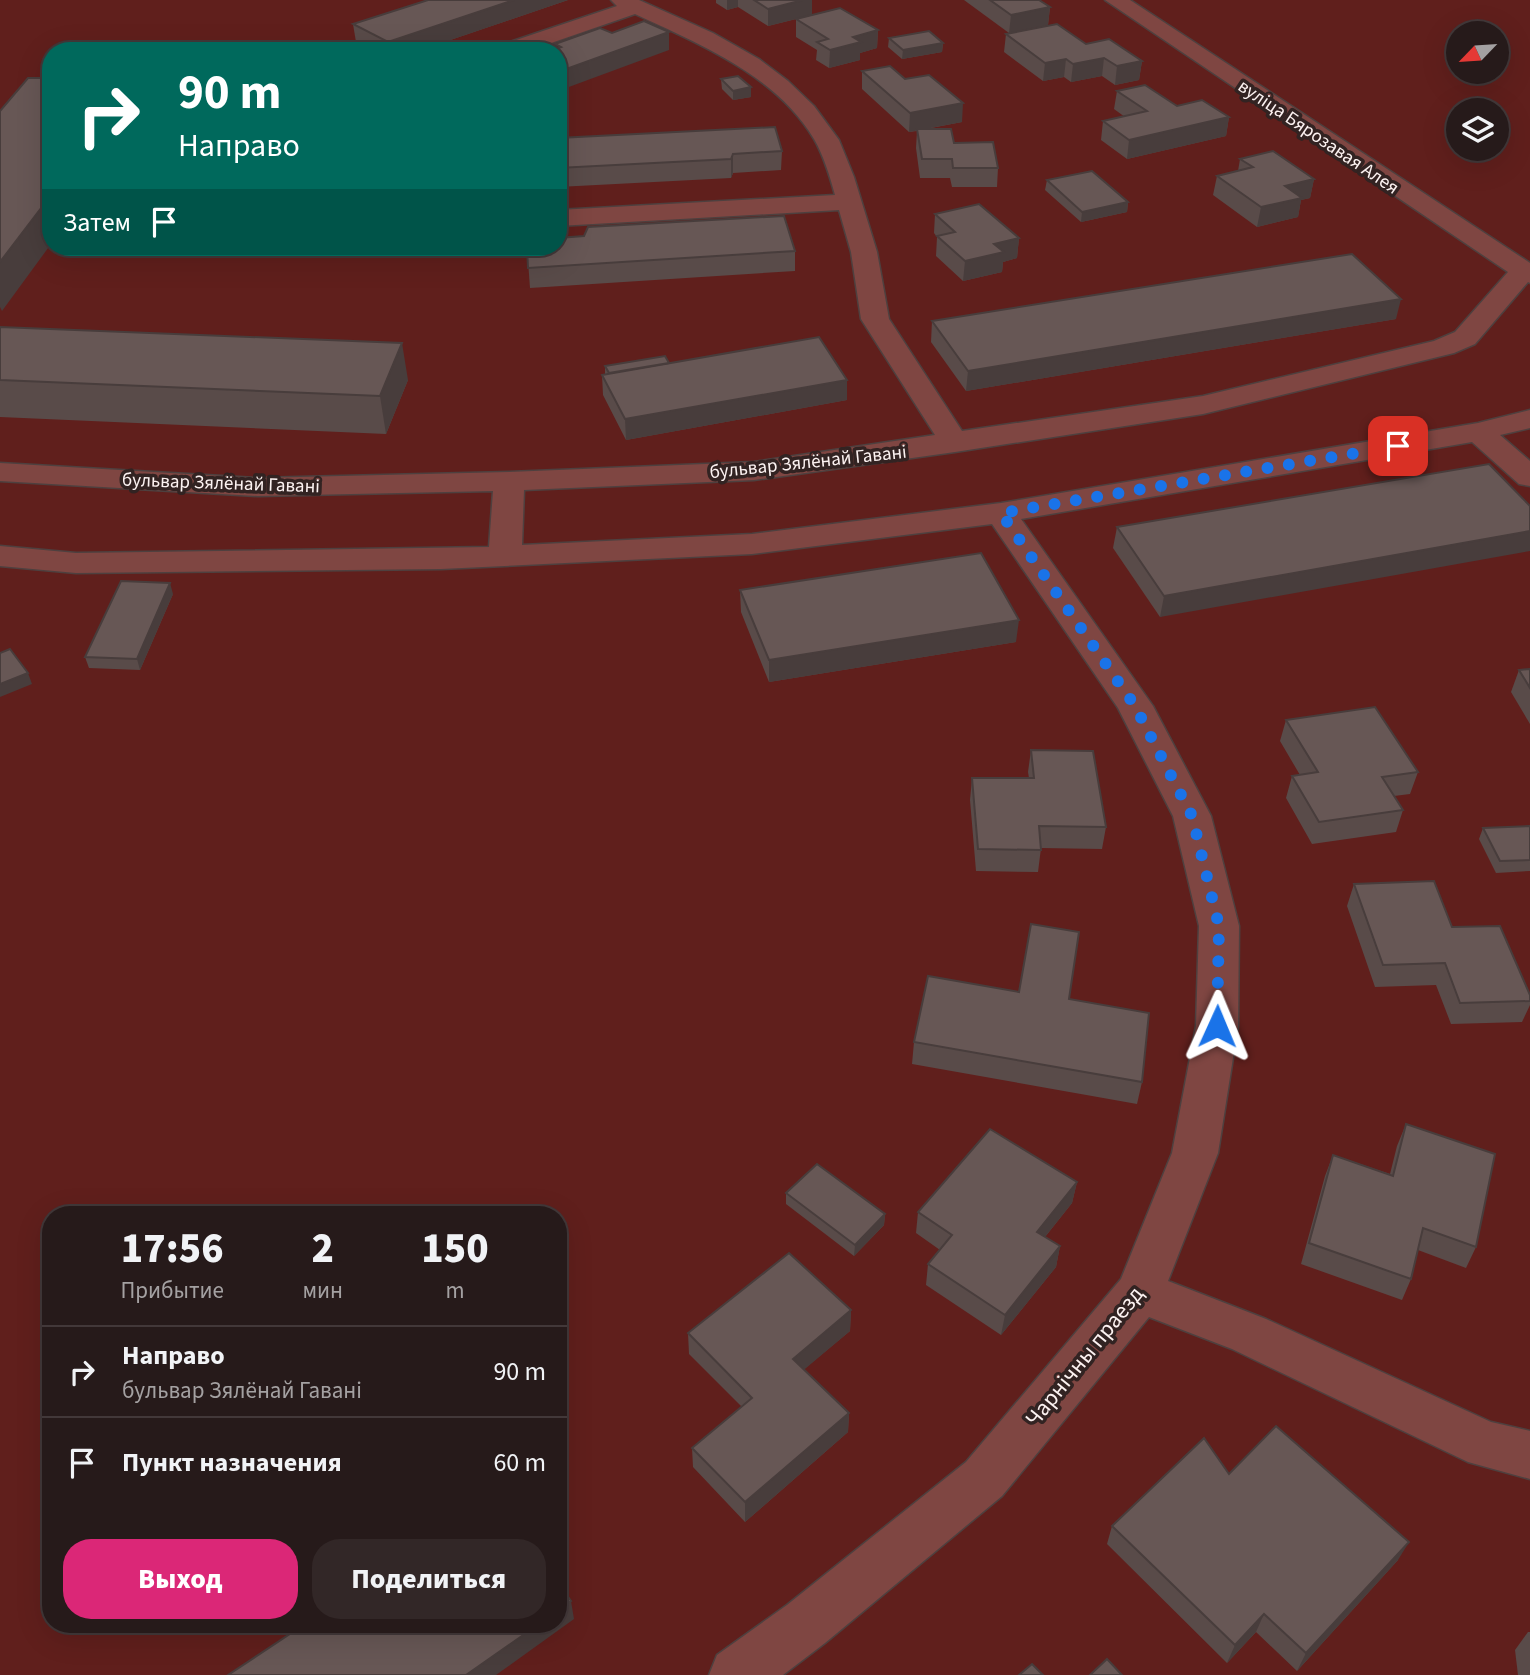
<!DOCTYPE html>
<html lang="ru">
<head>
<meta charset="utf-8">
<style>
	:root { --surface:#261a1a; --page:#322727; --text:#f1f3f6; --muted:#a4a1a2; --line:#423839; --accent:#db2777 }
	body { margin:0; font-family:"Source Sans 3",sans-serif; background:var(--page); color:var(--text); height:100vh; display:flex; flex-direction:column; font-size:26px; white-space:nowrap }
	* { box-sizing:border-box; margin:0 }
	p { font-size:23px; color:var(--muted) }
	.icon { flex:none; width:38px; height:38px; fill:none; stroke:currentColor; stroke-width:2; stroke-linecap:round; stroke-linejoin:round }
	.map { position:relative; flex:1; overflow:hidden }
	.side { position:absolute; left:42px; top:1206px; width:525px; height:427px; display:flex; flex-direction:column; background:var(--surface); border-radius:28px; box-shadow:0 7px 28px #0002,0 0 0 2px var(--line) }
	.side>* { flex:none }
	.top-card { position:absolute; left:42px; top:42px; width:525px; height:214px; border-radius:28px; box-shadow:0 7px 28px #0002,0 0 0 2px var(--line); background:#00695c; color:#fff; overflow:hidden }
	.needle { width:46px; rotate:245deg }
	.fabs { position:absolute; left:1446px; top:21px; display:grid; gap:14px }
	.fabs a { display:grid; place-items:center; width:63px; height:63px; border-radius:50%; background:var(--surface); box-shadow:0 7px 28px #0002,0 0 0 2px var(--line); font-size:35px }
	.pin { position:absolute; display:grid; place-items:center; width:60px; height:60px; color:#fff; margin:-30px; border-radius:14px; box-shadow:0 4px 10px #0006 }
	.me { position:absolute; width:77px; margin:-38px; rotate:1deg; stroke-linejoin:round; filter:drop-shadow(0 0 5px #0008) }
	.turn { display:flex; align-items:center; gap:24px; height:147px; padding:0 21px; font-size:32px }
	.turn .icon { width:91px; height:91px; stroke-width:2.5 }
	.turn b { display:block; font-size:49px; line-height:60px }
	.then { display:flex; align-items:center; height:66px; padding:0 21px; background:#0003; gap:14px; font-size:26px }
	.eta { display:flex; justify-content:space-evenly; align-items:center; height:119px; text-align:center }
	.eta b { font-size:42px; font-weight:800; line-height:49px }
	.primary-button { display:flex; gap:14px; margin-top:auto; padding:14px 21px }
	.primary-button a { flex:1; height:80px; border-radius:28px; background:var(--accent); color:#fff; font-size:28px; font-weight:800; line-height:80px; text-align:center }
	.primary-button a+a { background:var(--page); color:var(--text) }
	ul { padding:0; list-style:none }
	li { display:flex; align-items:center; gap:21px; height:91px; padding:0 21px; border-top:2px solid var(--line) }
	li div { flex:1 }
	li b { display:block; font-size:26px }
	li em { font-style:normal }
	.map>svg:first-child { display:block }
</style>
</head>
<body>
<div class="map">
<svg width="1530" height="1675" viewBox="0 0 1530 1675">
	<rect width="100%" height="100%" fill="#322322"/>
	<path fill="#601f1c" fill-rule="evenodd" d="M 0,0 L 1530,0 L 1530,1675 L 0,1675 ZM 1458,33 L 1496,33 L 1496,72 L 1458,72 ZM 51,51 L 558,51 L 558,247 L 51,247 ZM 1458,110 L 1496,110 L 1496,149 L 1458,149 ZM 51,1214 L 558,1214 L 558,1624 L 51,1624 Z"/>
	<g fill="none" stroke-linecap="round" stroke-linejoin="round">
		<defs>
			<path id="minor" d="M 611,0 L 639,0 L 713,33 L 759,59 L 788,81 L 814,106 L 839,140 L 854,177 L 877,252 L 889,319 L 962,431 L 1203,396 L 1434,341 L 1455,332 L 1508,272 L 1105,0 L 1130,0 L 1530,263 L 1530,283 L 1528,282 L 1475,344 L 1454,353 L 1203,414 L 955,452 L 754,480 L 524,490 L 522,545 L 752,534 L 1001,503 L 1478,423 L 1530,410 L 1530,428 L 1500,435 L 1530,461 L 1530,486 L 1519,484 L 1472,442 L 1021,519 L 1153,706 L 1211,816 L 1239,926 L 1238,1026 L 1218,1153 L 1168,1281 L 1266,1319 L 1491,1422 L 1530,1431 L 1530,1479 L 1468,1462 L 1232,1349 L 1149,1317 L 1002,1496 L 825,1643 L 783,1675 L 709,1675 L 717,1655 L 787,1605 L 966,1462 L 1121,1279 L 1172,1153 L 1196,1026 L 1199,926 L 1173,816 L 1118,708 L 992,524 L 752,554 L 441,569 L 76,573 L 0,566 L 0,546 L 76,553 L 489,547 L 493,491 L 258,496 L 0,481 L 0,463 L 258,478 L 509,472 L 754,462 L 935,435 L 861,319 L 851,252 L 839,210 L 558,226 L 558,210 L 835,195 C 830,177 824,156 814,139 C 776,75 699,44 635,14 L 528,51 L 495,51 L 498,46 L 617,6 Z"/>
		</defs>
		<use href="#minor" stroke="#4e403f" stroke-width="3"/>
		<use href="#minor" fill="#7f4642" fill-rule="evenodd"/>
	</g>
	<g fill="#594b49">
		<polygon points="428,0 568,0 418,51 373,51 356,42 353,24"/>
		<polygon points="716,0 812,0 812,15 878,30 877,48 860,53 860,60 829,68 816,60 817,50 796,37 796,19 768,26 738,7 727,10 716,3"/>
		<polygon points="964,0 1039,0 1050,7 1048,25 1009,33"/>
		<polygon points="1006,34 1086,44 1142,61 1139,80 1115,85 1102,76 1071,82 1064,77 1043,81 1004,52"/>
		<polygon points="889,38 943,43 942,52 902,59 888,47"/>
		<polygon points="862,71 905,79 962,122 926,129 954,143 998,168 997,187 952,187 950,178 920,178 916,148 917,131 909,132 862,89"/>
		<polygon points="721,79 751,87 751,97 733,100 722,89"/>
		<polygon points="1117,91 1229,117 1226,136 1127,159 1101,140 1103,121 1125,117 1114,109"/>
		<polygon points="558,138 782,151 781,170 733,173 731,178 558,187"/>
		<polygon points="1240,159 1314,179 1310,198 1301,200 1298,217 1257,227 1213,195 1217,176 1238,171"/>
		<polygon points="1047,180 1128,202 1127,212 1081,222 1045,190"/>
		<polygon points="935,214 1019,238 1017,258 1003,262 1002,272 963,281 936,256 937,237 934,233"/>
		<polygon points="584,236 795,251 795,271 530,288 527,247"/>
		<polygon points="1396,319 966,391 931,342 932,321"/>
		<polygon points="0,327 408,380 386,434 0,417"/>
		<polygon points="669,363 847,380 847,400 626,440 603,395 602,375 605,374 605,366"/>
		<polygon points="1489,464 1160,617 1113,548 1117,527"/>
		<polygon points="740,590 1016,642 769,682 741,612"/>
		<polygon points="173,594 140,670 89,668 85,657"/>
		<polygon points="1530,669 1530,724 1511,692 1519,670"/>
		<polygon points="1286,720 1418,772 1410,794 1394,796 1403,810 1396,832 1312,844 1286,798 1292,776 1300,775 1280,741"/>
		<polygon points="1031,750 1106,827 1102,849 1041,848 1038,872 976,871 970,800 972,778 1029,778 1028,772"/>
		<polygon points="1530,826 1530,871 1496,873 1479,839 1483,828"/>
		<polygon points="1354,884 1452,927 1530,995 1530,1005 1522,1022 1451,1024 1436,985 1375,987 1347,906"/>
		<polygon points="1019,992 1142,1082 1137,1104 912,1064 914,1042"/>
		<polygon points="1406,1124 1476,1247 1466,1268 1418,1250 1411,1279 1402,1300 1301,1264 1325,1176 1333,1155 1390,1174 1397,1146"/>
		<polygon points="1077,1182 1072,1203 1045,1237 1060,1246 1056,1267 1001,1335 926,1285 928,1264 940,1250 916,1233 918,1212"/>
		<polygon points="786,1193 885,1214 884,1225 854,1256 786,1204"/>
		<polygon points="851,1310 850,1331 804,1369 849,1413 848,1432 745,1522 693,1467 692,1448 742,1407 689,1354 688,1333"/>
		<polygon points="1229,1474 1398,1560 1297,1671 1256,1632 1227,1663 1107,1544 1112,1526"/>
		<polygon points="1528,1632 1530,1632 1530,1675 1518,1675 1515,1650"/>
	</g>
	<g fill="#483d3c">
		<polygon points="514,0 568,0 418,51 389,51 388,42"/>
		<polygon points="727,0 738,0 738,7 727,10"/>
		<polygon points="803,0 812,0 812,15 768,26 768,9"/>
		<polygon points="1050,7 1048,25 1009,33 1011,15"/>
		<polygon points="878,30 877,48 860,53 860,60 829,68 830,50 853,37"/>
		<polygon points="669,32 669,50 558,91 558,72"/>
		<polygon points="943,43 942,52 902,59 903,50"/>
		<polygon points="1104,58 1102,76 1071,82 1073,64"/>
		<polygon points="1066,59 1064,77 1043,81 1045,63"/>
		<polygon points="1142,61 1139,80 1115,85 1117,66"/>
		<polygon points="751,87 751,97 733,100 733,91"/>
		<polygon points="963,103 962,122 909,132 910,113"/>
		<polygon points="1229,117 1226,136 1127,159 1129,140"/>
		<polygon points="733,154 733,173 731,178 731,159"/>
		<polygon points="1314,179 1310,198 1301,200 1298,217 1257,227 1261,207 1285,186"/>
		<polygon points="51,195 51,244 2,311 0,307 0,262"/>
		<polygon points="1128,202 1127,212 1081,222 1082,212"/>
		<polygon points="1019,238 1017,258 1003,262 1002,272 963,281 965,261 994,244"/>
		<polygon points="1401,299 1396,319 966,391 968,371"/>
		<polygon points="402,343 408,380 386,434 380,396"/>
		<polygon points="847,380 847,400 626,440 625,419"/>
		<polygon points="1530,531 1530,551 1160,617 1164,596"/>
		<polygon points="170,583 173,594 140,670 137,659"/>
		<polygon points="1019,620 1016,642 769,682 769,660"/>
		<polygon points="28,673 32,684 0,697 0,684"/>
		<polygon points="1077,1182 1072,1203 1033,1252 1037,1232"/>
		<polygon points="885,1214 884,1225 854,1256 855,1245"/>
		<polygon points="1060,1246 1056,1267 1001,1335 1005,1315"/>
		<polygon points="851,1310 850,1331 793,1379 793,1359"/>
		<polygon points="849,1413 848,1432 745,1522 745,1502"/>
		<polygon points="1409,1542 1398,1560 1297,1671 1306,1653"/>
		<polygon points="571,1601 574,1619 496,1675 466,1675 539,1624 558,1624 558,1610"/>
		<polygon points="1264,1614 1256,1632 1227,1663 1235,1645"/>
	</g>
	<g fill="#675755" stroke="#483d3c" stroke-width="2">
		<polygon points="428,0 514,0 388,42 353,24"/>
		<polygon points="754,0 803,0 768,9"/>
		<polygon points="990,0 1039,0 1050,7 1011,15"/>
		<polygon points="840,8 878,30 853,37 861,42 830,50 817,42 828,39 796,19"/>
		<polygon points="644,21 669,32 558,72 558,51 550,51 561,47 555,44 600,28 612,33"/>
		<polygon points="1057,24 1086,44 1109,39 1142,61 1117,66 1104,58 1073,64 1066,59 1045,63 1006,34"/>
		<polygon points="929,31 943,43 903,50 889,38"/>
		<polygon points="76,47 197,51 73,51"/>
		<polygon points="890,66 905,79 929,75 963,103 910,113 862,71"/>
		<polygon points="738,76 751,87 733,91 721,79"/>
		<polygon points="51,77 51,195 0,262 0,111 28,78 50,78"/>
		<polygon points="1145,85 1177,106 1202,100 1229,117 1129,140 1103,121 1147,111 1117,91"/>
		<polygon points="775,127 782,151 733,154 731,159 558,168 558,138"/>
		<polygon points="917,129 951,129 954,143 993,142 998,168 953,168 952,159 922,159"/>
		<polygon points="1273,151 1314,179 1285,186 1302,198 1261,207 1217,176 1253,167 1240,159"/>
		<polygon points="1092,171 1128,202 1082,212 1047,180"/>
		<polygon points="979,204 1019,238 994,244 1004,252 965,261 937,236 955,232 935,214"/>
		<polygon points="784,216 795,251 528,268 527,247 558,247 558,238 584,236 588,227"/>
		<polygon points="1352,254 1401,299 968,371 932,321"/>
		<polygon points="0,327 402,343 380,396 0,380"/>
		<polygon points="819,337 847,380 625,419 602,375"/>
		<polygon points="665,356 669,363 609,373 605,366"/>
		<polygon points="1489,464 1530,506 1530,531 1164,596 1117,527"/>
		<polygon points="981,553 1019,620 769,660 740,590"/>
		<polygon points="121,581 170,583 137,659 85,657"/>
		<polygon points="10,649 28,673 0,684 0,653"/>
		<polygon points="1530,669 1530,688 1519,670"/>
		<polygon points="1375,707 1418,772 1382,777 1403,810 1319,822 1292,776 1318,772 1286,720"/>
		<polygon points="1031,750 1093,751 1106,827 1039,826 1041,850 978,849 972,778 1034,778"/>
		<polygon points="1530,826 1530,860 1500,861 1483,828"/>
		<polygon points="1434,881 1452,927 1500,926 1530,995 1530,1001 1460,1003 1445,963 1383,965 1354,884"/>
		<polygon points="1031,924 1079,932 1069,999 1149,1013 1142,1082 914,1042 928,976 1019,992"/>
		<polygon points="1406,1124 1495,1154 1476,1247 1423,1228 1411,1279 1309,1243 1333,1155 1393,1176"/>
		<polygon points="990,1129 1077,1182 1037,1232 1060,1246 1005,1315 928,1264 952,1235 918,1212"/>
		<polygon points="817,1164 885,1214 855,1245 786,1193"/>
		<polygon points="789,1253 851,1310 793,1359 849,1413 745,1502 692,1448 752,1398 688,1333"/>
		<polygon points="1276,1426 1409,1542 1306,1653 1264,1614 1235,1645 1112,1526 1204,1438 1229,1474"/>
		<polygon points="558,1583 571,1601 558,1610"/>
		<polygon points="305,1624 539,1624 466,1675 228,1675"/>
		<polygon points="1107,1659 1122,1675 1090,1675"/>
		<polygon points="1032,1664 1043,1675 1019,1675"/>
	</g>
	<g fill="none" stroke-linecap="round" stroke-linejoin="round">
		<polyline stroke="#1a73e8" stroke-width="12" stroke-dasharray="0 21.6" points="1217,1026 1219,926 1192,816 1135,706 1001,513 1398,446"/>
	</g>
	<g text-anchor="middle" stroke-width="7" stroke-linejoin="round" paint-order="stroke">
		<g font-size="19" fill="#fcf2f1" stroke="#322322">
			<text transform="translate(1319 136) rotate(34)" y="7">вуліца Бярозавая Алея</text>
			<text transform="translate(808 461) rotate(-6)" y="7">бульвар Зялёнай Гавані</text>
			<text transform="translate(221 482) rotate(2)" y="7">бульвар Зялёнай Гавані</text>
		</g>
		<g font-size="23" fill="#fcf2f1" stroke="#322322">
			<text transform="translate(1084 1356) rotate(-51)" y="8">Чарнічны праезд</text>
		</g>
	</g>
</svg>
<div class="fabs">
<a><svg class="needle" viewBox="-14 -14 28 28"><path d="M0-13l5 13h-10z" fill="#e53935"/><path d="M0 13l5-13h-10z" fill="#a4a1a2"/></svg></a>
<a><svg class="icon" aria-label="layers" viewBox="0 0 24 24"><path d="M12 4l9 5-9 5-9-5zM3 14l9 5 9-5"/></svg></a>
</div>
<div class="pin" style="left:1398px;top:446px;background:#d93025"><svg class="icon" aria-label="arrive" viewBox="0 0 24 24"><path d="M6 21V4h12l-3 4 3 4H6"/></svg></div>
<svg class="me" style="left:1217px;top:1026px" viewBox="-20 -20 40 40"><path d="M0-17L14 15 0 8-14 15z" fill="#1a73e8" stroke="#fff" stroke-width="4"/></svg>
<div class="top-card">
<div class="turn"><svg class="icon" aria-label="right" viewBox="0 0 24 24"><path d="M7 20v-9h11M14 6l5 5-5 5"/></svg><div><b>90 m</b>Направо</div></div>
<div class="then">Затем<svg class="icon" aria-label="arrive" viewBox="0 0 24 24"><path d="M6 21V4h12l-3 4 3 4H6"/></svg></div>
</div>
<section class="side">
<div class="eta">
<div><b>17:56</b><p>Прибытие</p></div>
<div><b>2</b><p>мин</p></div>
<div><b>150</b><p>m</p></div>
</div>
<ul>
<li><svg class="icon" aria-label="right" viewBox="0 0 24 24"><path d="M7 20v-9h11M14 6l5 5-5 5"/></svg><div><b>Направо</b><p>бульвар Зялёнай Гавані</p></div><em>90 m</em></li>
<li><svg class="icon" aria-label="arrive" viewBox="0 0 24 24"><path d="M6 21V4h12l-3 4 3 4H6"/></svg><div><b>Пункт назначения</b></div><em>60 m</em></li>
</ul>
<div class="primary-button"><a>Выход</a><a>Поделиться</a></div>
</section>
</div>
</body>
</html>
